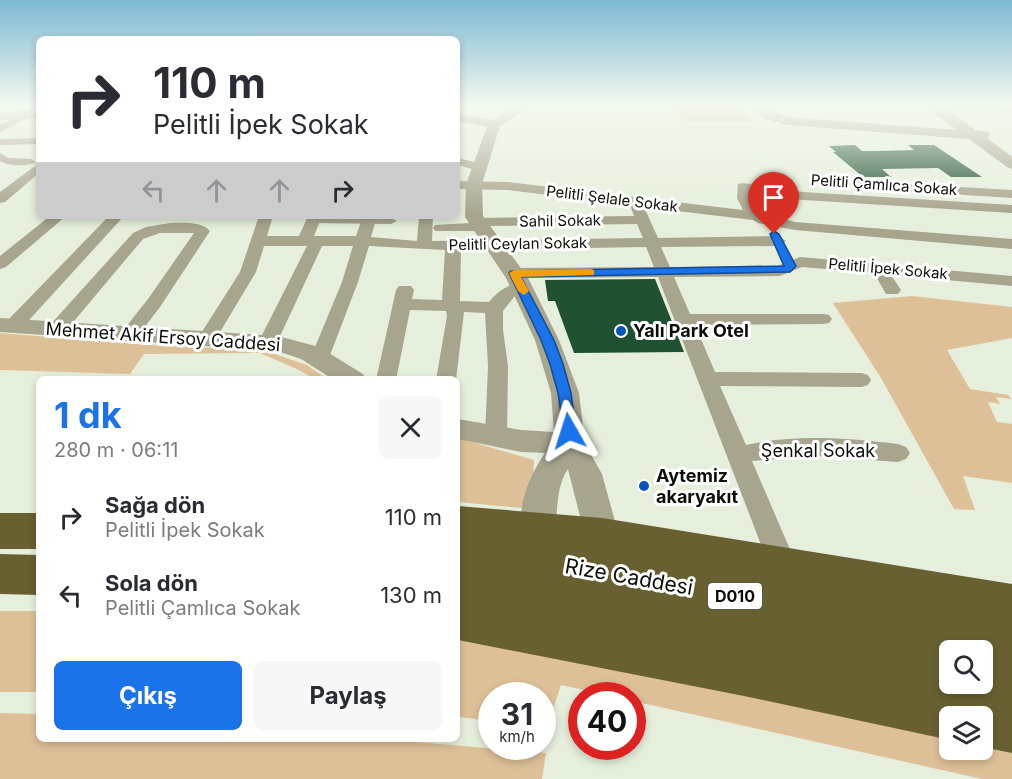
<!DOCTYPE html>
<html lang="tr">
<head>
<meta charset="utf-8">
<style>
	:root { --surface:#fff; --page:#f7f7f7; --text:#2b2b33; --muted:#7c7c81; --accent:#1a73e8 }
	body { margin:0; font-family:Inter,sans-serif; background:var(--page); color:var(--text); height:100vh; display:flex; flex-direction:column; font-size:22px; white-space:nowrap }
	* { box-sizing:border-box; margin:0 }
	p { font-size:20px; color:var(--muted) }
	.icon { flex:none; width:33px; height:33px; fill:none; stroke:currentColor; stroke-width:2; stroke-linecap:round; stroke-linejoin:round }
	.map { position:relative; flex:1; overflow:hidden }
	.side { position:absolute; left:36px; top:376px; width:424px; height:366px; display:flex; flex-direction:column; background:var(--surface); border-radius:9px; box-shadow:0 3px 9px #0003 }
	.side>* { flex:none }
	.guide { position:absolute; left:36px; top:36px; width:424px; height:183px; border-radius:9px; box-shadow:0 3px 9px #0003; background:#fff; color:var(--text); overflow:hidden }
	.controls { position:absolute; left:939px; top:640px; display:grid; gap:12px }
	.controls a { display:grid; place-items:center; width:54px; height:54px; border-radius:9px; background:var(--surface); box-shadow:0 3px 9px #0003; font-size:30px }
	.speed { position:absolute; left:478px; top:682px; display:flex; gap:12px; font-size:30px; font-weight:700; text-align:center }
	.speed>* { display:grid; place-content:center; width:78px; height:78px; border-radius:50%; background:var(--surface); box-shadow:0 3px 9px #0003; line-height:1 }
	.speed small { font-size:15px; font-weight:400 }
	.speed .limit { border:9px solid #d22; background:#fff; color:#111 }
	.pin { position:absolute; display:grid; place-items:center; width:51px; height:51px; color:#fff; margin:-62px -26px; border-radius:50% 50% 50% 0; rotate:-45deg; box-shadow:0 0 6px #0007 }
	.pin .icon { rotate:45deg }
	.me { position:absolute; width:66px; margin:-33px; rotate:354deg; stroke-linejoin:round; filter:drop-shadow(0 0 4px #0008) }
	.turn { display:flex; align-items:center; gap:21px; height:126px; padding:0 18px; font-size:27px }
	.turn .icon { width:78px; height:78px; stroke-width:2.5 }
	.turn b { display:block; font-size:42px; line-height:51px }
	.lanes { display:flex; align-items:center; height:57px; padding:0 18px; background:#0003; justify-content:center; gap:30px; direction:ltr }
	.lanes .off { opacity:.35 }
	.round { display:grid; place-items:center; flex:none; width:63px; height:63px; border-radius:9px; background:var(--page) }
	.overview { display:flex; align-items:center; justify-content:space-between; height:102px; padding:0 18px }
	h1 { font-size:36px; font-weight:700; line-height:45px; color:var(--accent) }
	.action { display:flex; gap:12px; margin-top:auto; padding:12px 18px }
	.action a { flex:1; height:69px; border-radius:9px; background:var(--accent); color:#fff; font-size:24px; font-weight:700; line-height:69px; text-align:center }
	.action a+a { background:var(--page); color:var(--text) }
	ul { padding:0; list-style:none }
	li { display:flex; align-items:center; gap:18px; height:78px; padding:0 18px }
	li div { flex:1 }
	li b { display:block; font-size:22px }
	li em { font-style:normal }
	.map>svg:first-child { display:block }
</style>
</head>
<body>
<div class="map">
<svg width="1012" height="779" viewBox="0 0 1012 779">
	<rect width="100%" height="100%" fill="#e6efdc"/>
	<g fill="#dec098">
		<polygon points="674,106 739,106 754,121 683,121"/>
		<polygon points="912,296 1012,307 1012,338 947,350 970,389 1008,395 1011,399 996,397 1000,404 988,402 997,422 1012,424 1012,483 963,476 975,510 954,509 881,378 833,303"/>
		<polygon points="0,333 150,345 263,350 307,365 327,379 315,379 299,370 260,353 144,354 130,374 0,370"/>
		<polygon points="458,438 534,460 532,509 458,502"/>
		<rect x="0" y="611" width="39" height="81"/>
		<polygon points="458,629 555,640 949,727 950,750 982,750 983,734 1012,741 1012,779 982,779 633,701 633,696 612,696 561,685 547,727 543,727 543,696 492,696 492,721 458,717"/>
		<polygon points="0,713 39,714 39,740 393,740 546,753 542,779 0,779"/>
	</g>
	<g fill="#215133">
		<polygon points="855,145 862,151 877,151 914,150 908,145 934,145 982,177 951,177 938,168 882,169 891,177 863,177 833,152 836,152 829,146"/>
		<polygon points="655,279 684,352 574,353 555,301 548,301 545,280"/>
	</g>
	<g fill="none" stroke-linecap="round" stroke-linejoin="round">
		<g fill="#a8a58e" fill-rule="evenodd">
			<path d="M 0,153 L 8,158 L 31,159 L 36,162 C 28,167 8,166 0,161 Z"/>
			<polygon points="313,218 391,218 397,221 391,224 309,223 307,221"/>
		</g>
		<g fill="#a8a58e" fill-rule="evenodd">
			<polygon points="24,113 33,115 0,132 0,125"/>
			<polygon points="39,138 39,144 0,145 0,139"/>
			<polygon points="458,158 482,164 484,167 478,171 458,165"/>
			<polygon points="39,163 39,173 5,202 0,203 0,192"/>
			<path d="M 458,181 L 507,182 L 743,210 L 737,198 L 738,184 L 743,183 L 803,192 L 1012,205 L 1012,213 L 803,200 L 749,192 C 753,216 776,217 795,222 L 1012,239 L 1012,249 L 795,230 L 758,223 L 753,220 L 644,207 L 658,238 L 778,236 L 786,241 L 778,246 L 661,247 L 670,267 L 777,266 L 800,257 L 1012,276 L 1012,286 L 891,275 L 901,290 L 898,294 L 886,294 L 874,273 L 802,267 L 780,276 L 674,277 L 690,314 L 823,314 L 829,315 L 832,319 L 829,323 L 823,324 L 695,325 L 715,372 L 861,373 L 868,375 L 871,380 L 868,385 L 861,387 L 720,386 L 746,445 C 795,434 848,438 898,444 L 906,447 L 910,453 L 906,459 L 898,462 L 818,456 L 752,461 L 798,568 L 794,577 L 784,581 L 774,577 L 770,568 L 658,277 L 514,278 L 506,273 L 514,268 L 654,267 L 646,247 L 461,250 L 460,301 L 489,302 C 497,291 514,280 528,283 L 530,287 L 514,297 L 503,311 L 503,330 L 508,366 L 507,437 L 504,443 L 496,445 L 488,443 L 485,437 L 488,366 L 485,313 L 464,312 L 456,380 L 436,380 L 447,316 L 446,311 L 410,310 L 396,380 L 376,380 L 396,290 L 399,286 L 411,286 L 414,290 L 412,299 L 442,300 L 445,250 L 369,246 L 358,282 L 327,363 L 320,365 L 313,363 L 310,359 L 342,282 L 353,246 L 322,246 L 275,347 L 261,347 L 258,343 L 307,246 L 264,246 L 256,272 L 214,342 L 200,342 L 198,338 L 240,272 L 259,216 L 273,216 L 267,236 L 299,236 L 308,216 L 322,216 L 314,236 L 356,236 L 363,216 L 377,216 L 371,237 L 417,241 L 419,216 L 433,216 L 432,241 L 643,238 L 637,224 L 488,226 L 486,230 L 481,231 L 435,231 L 433,228 L 435,225 L 470,223 L 472,219 L 477,218 L 634,216 L 630,205 L 507,190 L 458,189 Z"/>
			<polygon points="908,184 1012,190 1012,198 903,191 901,188 903,185"/>
			<polygon points="50,216 66,216 6,267 0,269 0,256"/>
			<polygon points="109,216 124,216 20,330 6,330 4,326 6,322"/>
			<path d="M 170,223 C 183,223 201,221 210,231 L 160,307 L 137,337 L 123,337 L 121,333 L 148,299 L 194,233 L 160,233 L 143,239 L 64,333 L 50,333 L 48,329 L 50,325 L 133,233 L 146,227 Z"/>
		</g>
		<g fill="#a8a58e" fill-rule="evenodd">
			<path d="M 515,106 L 530,106 L 500,126 L 482,184 L 483,216 L 528,278 L 559,340 L 579,393 L 585,444 L 602,474 L 619,536 L 614,546 L 602,551 L 590,546 L 585,536 L 568,469 C 553,491 561,517 550,539 L 538,543 L 526,539 C 513,513 529,476 545,453 L 521,452 L 458,439 L 458,419 L 521,430 L 554,432 L 551,393 L 535,340 L 506,278 L 465,217 L 466,184 L 487,127 L 458,121 L 458,113 L 492,120 Z"/>
			<path d="M 750,106 C 765,106 774,113 788,117 L 957,130 L 934,113 L 933,110 L 936,106 L 1012,106 L 1012,111 L 948,110 L 976,130 L 988,132 L 990,135 L 987,138 L 1012,157 L 1012,169 L 1007,167 L 969,139 L 787,125 L 763,118 Z"/>
			<polygon points="39,110 39,118 0,120 0,112"/>
			<polygon points="0,318 278,336 319,347 363,374 367,380 334,380 301,359 277,351 0,332"/>
		</g>
		<g fill="#686030" fill-rule="evenodd">
			<path d="M 458,506 L 602,518 L 1012,584 L 1012,753 L 982,747 L 982,717 L 950,717 L 950,740 L 744,696 L 458,640 ZM 950,651 L 982,651 L 982,684 L 950,684 Z"/>
			<rect x="0" y="513" width="39" height="36"/>
			<polygon points="0,554 39,555 39,595 0,594"/>
		</g>
	</g>
	<linearGradient id="sky" x2="0" y2="1"><stop stop-color="#7cb9d2"/><stop offset="0.49" stop-color="#f4f8ef"/><stop offset="1" stop-color="#f4f8ef" stop-opacity="0"/></linearGradient>
	<rect width="1012" height="215" fill="url(#sky)"/>
	<polygon fill="#1a73e8" stroke="#114b97" stroke-width="1.5" points="774,231 779,234 796,266 790,272 521,277 554,340 563,364 571,393 576,431 574,435 564,435 558,393 550,364 541,340 509,273 511,271 784,266 770,234"/>
	<polygon fill="#f59e0b" points="591,269 594,270 594,275 521,277 529,291 524,295 518,291 509,273 514,270"/>
	<g fill="#0454be" stroke="#fff" stroke-width="2">
		<circle cx="621" cy="331" r="6"/>
		<circle cx="644" cy="486" r="6"/>
	</g>
	<g text-anchor="middle" stroke-width="6" stroke-linejoin="round" paint-order="stroke">
		<g font-size="15" fill="#0c0e08" stroke="#fff">
			<text transform="translate(884 185) rotate(4)" y="5">Pelitli Çamlıca Sokak</text>
			<text transform="translate(612 199) rotate(7)" y="5">Pelitli Şelale Sokak</text>
			<text transform="translate(560 221) rotate(-1)" y="5">Sahil Sokak</text>
			<text transform="translate(518 244) rotate(-1)" y="5">Pelitli Ceylan Sokak</text>
			<text transform="translate(888 269) rotate(5)" y="5">Pelitli İpek Sokak</text>
		</g>
		<rect fill="#fff" stroke="#555652" stroke-width="1.5" x="708" y="583" width="54" height="26" rx="4.5"/>
		<g font-size="16" font-weight="bold" fill="#0c0e08">
			<text x="735" y="602">D010</text>
		</g>
		<g font-size="18" font-weight="bold" fill="#0c0e08" stroke="#fff" text-anchor="start">
			<text x="633" y="337">Yalı Park Otel</text>
			<text x="656" y="482">Aytemiz<tspan x="656" dy="21">akaryakıt</tspan></text>
		</g>
		<g font-size="18" fill="#0c0e08" stroke="#fff">
			<text transform="translate(163 337) rotate(4)" y="6">Mehmet Akif Ersoy Caddesi</text>
			<text x="818" y="457">Şenkal Sokak</text>
		</g>
		<g font-size="21" fill="#0c0e08" stroke="#fff">
			<text transform="translate(629 577) rotate(10)" y="7">Rize Caddesi</text>
		</g>
	</g>
</svg>
<div class="controls">
<a><svg class="icon" aria-label="search" viewBox="0 0 24 24"><circle cx="10" cy="10" r="6"/><path d="M15 15l6 6"/></svg></a>
<a><svg class="icon" aria-label="layers" viewBox="0 0 24 24"><path d="M12 4l9 5-9 5-9-5zM3 14l9 5 9-5"/></svg></a>
</div>
<div class="speed"><div>31<small>km/h</small></div><div class="limit">40</div></div>
<div class="pin" style="left:774px;top:234px;background:#d93025"><svg class="icon" aria-label="arrive" viewBox="0 0 24 24"><path d="M6 21V4h12l-3 4 3 4H6"/></svg></div>
<svg class="me" style="left:569px;top:431px" viewBox="-20 -20 40 40"><path d="M0-17L14 15 0 8-14 15z" fill="#1a73e8" stroke="#fff" stroke-width="4"/></svg>
<div class="guide">
<div class="turn"><svg class="icon" aria-label="right" viewBox="0 0 24 24"><path d="M7 20v-9h11M14 6l5 5-5 5"/></svg><div><b>110 m</b>Pelitli İpek Sokak</div></div>
<div class="lanes"><svg class="icon off" aria-label="left" viewBox="0 0 24 24"><path d="M17 20v-9H6M10 6l-5 5 5 5"/></svg><svg class="icon off" aria-label="ahead" viewBox="0 0 24 24"><path d="M12 20V5M6 11l6-6 6 6"/></svg><svg class="icon off" aria-label="ahead" viewBox="0 0 24 24"><path d="M12 20V5M6 11l6-6 6 6"/></svg><svg class="icon" aria-label="right" viewBox="0 0 24 24"><path d="M7 20v-9h11M14 6l5 5-5 5"/></svg></div>
</div>
<section class="side">
<div class="overview"><div><h1>1 dk</h1><p>280 m · 06:11</p></div><a class="round"><svg class="icon" aria-label="close" viewBox="0 0 24 24"><path d="M6 6l12 12M18 6L6 18"/></svg></a></div>
<ul>
<li><svg class="icon" aria-label="right" viewBox="0 0 24 24"><path d="M7 20v-9h11M14 6l5 5-5 5"/></svg><div><b>Sağa dön</b><p>Pelitli İpek Sokak</p></div><em>110 m</em></li>
<li><svg class="icon" aria-label="left" viewBox="0 0 24 24"><path d="M17 20v-9H6M10 6l-5 5 5 5"/></svg><div><b>Sola dön</b><p>Pelitli Çamlıca Sokak</p></div><em>130 m</em></li>
</ul>
<div class="action"><a>Çıkış</a><a>Paylaş</a></div>
</section>
</div>
</body>
</html>
